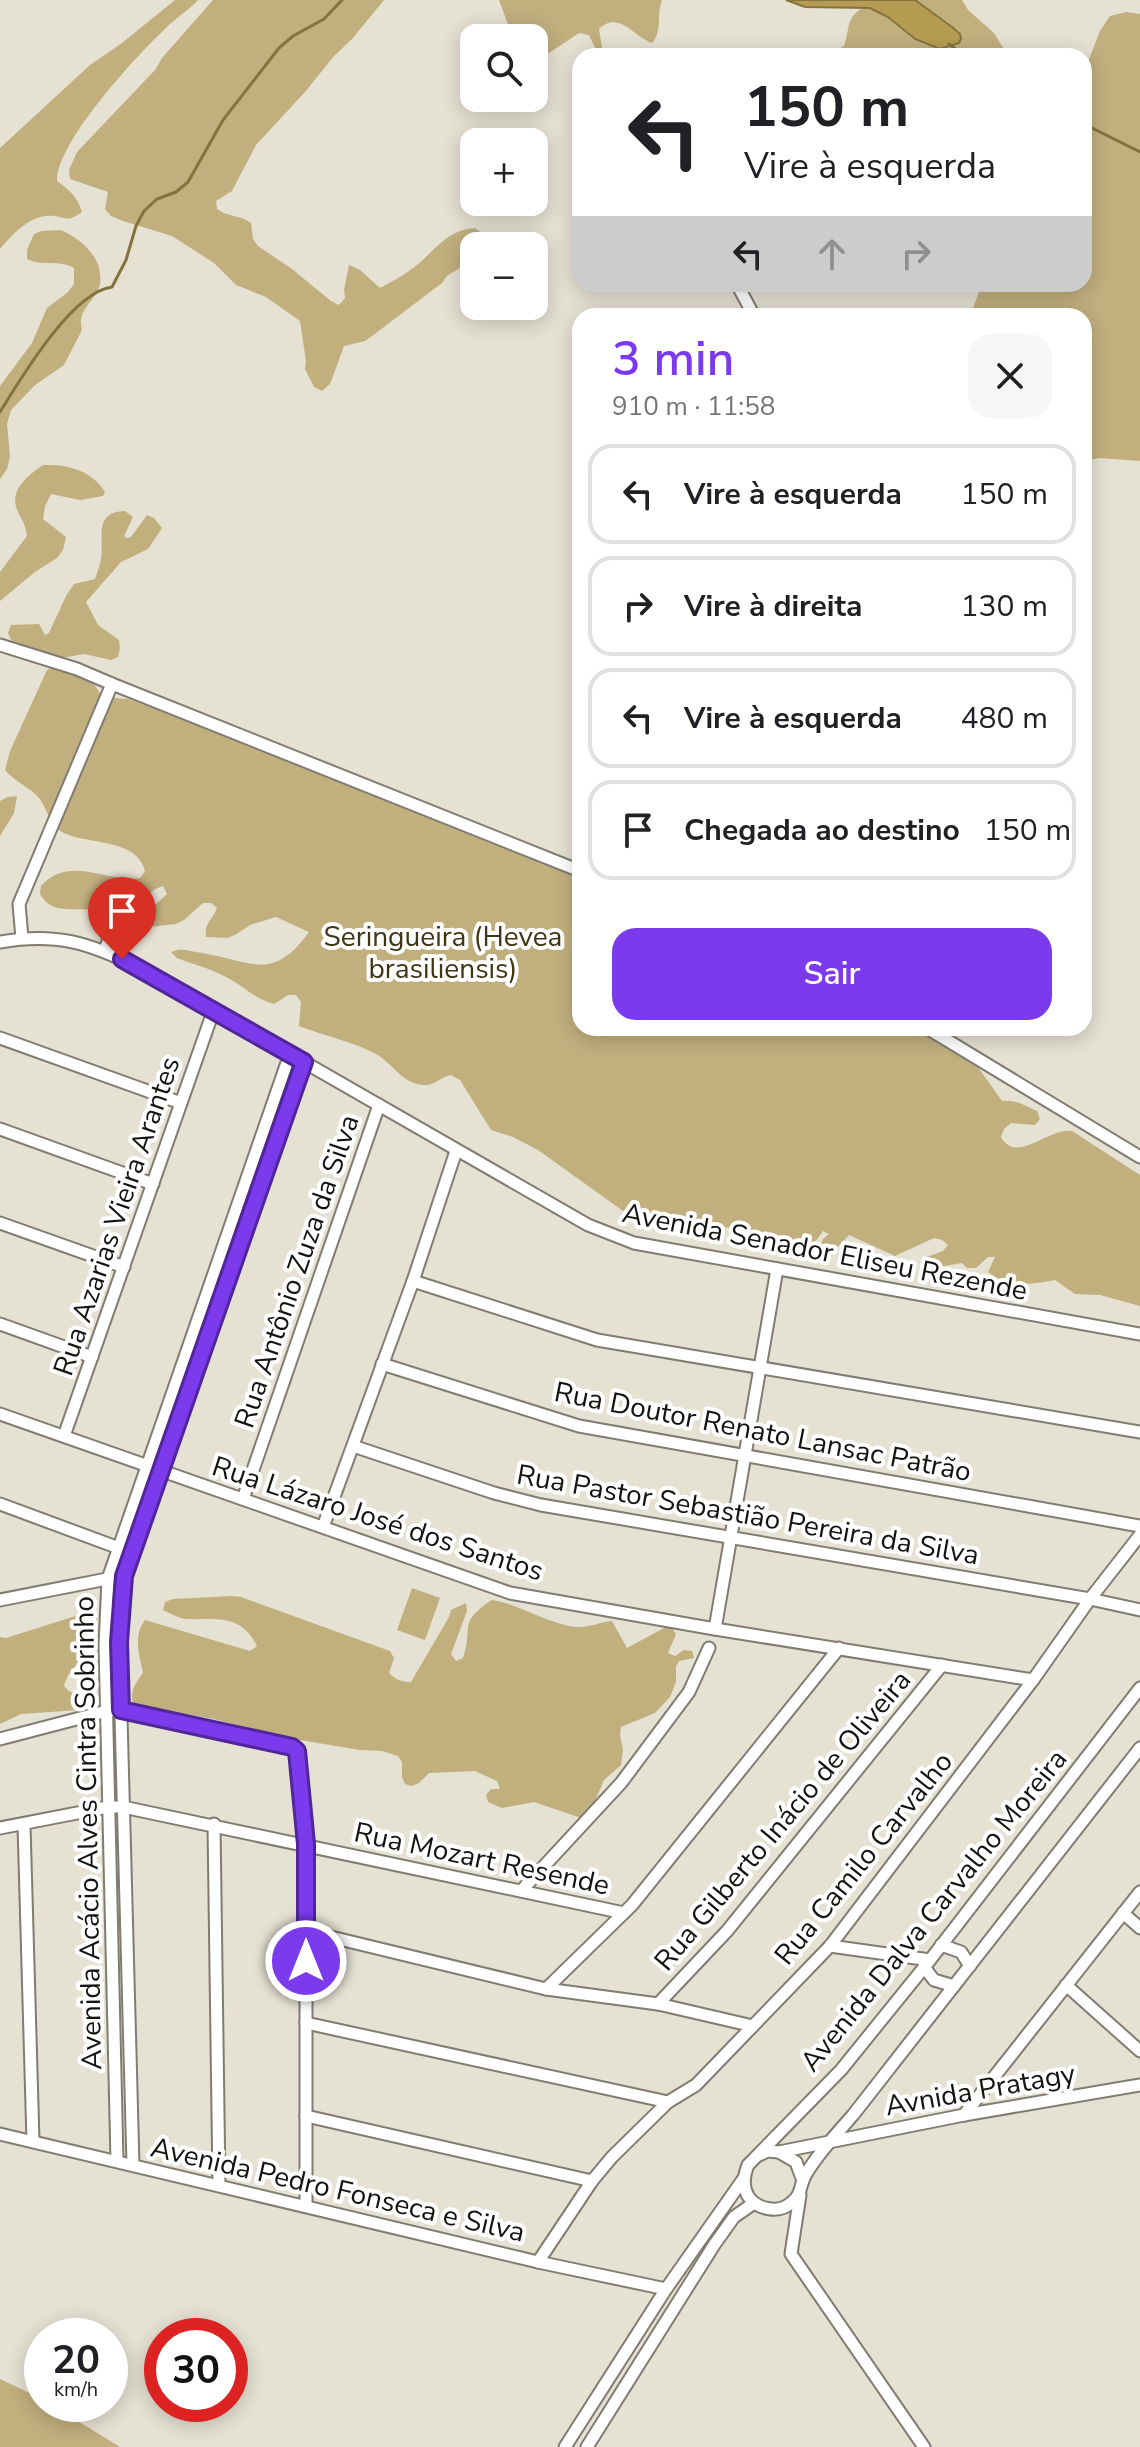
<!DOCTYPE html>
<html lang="pt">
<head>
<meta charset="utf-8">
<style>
	:root { --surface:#fff; --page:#f6f6f6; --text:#202124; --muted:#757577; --line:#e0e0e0; --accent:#7c3aed }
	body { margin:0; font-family:"Nunito Sans",sans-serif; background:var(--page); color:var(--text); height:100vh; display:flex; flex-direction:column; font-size:30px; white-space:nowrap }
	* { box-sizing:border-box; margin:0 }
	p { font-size:26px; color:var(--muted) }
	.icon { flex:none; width:44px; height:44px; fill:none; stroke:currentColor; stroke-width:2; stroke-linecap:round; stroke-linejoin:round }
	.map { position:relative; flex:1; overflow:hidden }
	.drawer { position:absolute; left:572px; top:308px; width:520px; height:728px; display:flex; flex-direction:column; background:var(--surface); border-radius:24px; box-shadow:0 4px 20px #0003 }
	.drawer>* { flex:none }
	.banner { position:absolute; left:572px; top:48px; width:520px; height:244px; border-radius:24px; box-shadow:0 4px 20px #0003; background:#fff; color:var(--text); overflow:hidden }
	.buttons { position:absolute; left:460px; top:24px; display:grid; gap:16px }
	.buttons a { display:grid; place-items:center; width:88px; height:88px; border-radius:16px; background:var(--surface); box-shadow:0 4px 20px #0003; font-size:40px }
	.speed { position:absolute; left:24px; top:2318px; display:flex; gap:16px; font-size:40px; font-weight:700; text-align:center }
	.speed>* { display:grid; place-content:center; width:104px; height:104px; border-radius:50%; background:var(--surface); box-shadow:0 4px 20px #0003; line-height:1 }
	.speed small { font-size:20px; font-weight:400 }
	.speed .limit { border:12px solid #d22; background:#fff; color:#111 }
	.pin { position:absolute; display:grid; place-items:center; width:68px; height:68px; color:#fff; margin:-82px -34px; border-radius:50% 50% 50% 0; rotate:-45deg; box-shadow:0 0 8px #0007 }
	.pin .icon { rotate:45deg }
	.me { position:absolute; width:88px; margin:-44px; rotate:0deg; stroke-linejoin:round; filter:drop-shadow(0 0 6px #0008) }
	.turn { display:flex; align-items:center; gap:28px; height:168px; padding:0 40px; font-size:36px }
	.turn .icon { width:104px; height:104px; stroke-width:2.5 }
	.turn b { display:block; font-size:56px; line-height:68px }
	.lanes { display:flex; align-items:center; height:76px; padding:0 40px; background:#0003; justify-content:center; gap:40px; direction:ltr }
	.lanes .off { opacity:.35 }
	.round { display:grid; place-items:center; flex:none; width:84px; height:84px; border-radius:24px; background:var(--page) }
	.overview { display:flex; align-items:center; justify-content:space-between; height:136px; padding:0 40px }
	h1 { font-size:48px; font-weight:600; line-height:60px; color:var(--accent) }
	.button { display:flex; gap:16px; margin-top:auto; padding:16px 40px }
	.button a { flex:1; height:92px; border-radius:24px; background:var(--accent); color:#fff; font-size:32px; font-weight:600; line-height:92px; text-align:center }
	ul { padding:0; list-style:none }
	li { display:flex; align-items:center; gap:24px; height:100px; margin:0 16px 12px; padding:0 24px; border:4px solid var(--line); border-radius:24px }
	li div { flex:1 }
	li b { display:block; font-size:30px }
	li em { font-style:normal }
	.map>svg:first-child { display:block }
</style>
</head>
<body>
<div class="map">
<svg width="1140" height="2447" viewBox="0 0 1140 2447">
	<rect width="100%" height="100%" fill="#e5e1d3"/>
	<g fill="#c1af7e">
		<path d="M 175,0 L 198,0 C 188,11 175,18 165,29 C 136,56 56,143 57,181 C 69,190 78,197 82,212 C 65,225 63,214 46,216 C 27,218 12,235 0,249 L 0,148 L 90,65 L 122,43 Z"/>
		<path d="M 213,0 L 384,0 L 352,39 L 334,56 L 305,92 L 256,145 L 232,191 L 216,201 L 217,209 C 227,217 241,215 251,223 L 253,239 L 258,246 L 292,269 L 331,301 L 339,305 L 345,298 L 344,290 L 349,265 L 360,270 L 380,288 C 391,282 403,276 413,268 C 435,252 445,230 475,228 C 482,233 486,237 483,246 L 474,246 L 474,259 L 447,276 L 442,283 L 372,336 L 365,341 L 344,346 L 330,384 L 322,391 L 314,387 L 305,369 L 306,361 L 300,321 L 266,297 L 236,285 L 214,263 L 172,236 L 123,221 L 111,216 L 105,209 L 108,192 L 70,179 L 69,170 L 77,152 L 155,70 L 162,58 Z"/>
		<path d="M 499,0 L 662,0 C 656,15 663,31 652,43 C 634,37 619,10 599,29 L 603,54 L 597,52 L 589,35 L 579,33 L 534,63 L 534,38 L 513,38 Z"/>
		<path d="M 915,0 L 962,0 L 968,10 L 994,33 L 1008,56 L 826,56 L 844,46 C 851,27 844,19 864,7 L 880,11 L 911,37 L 950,47 L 961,39 C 954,21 929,13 915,0 Z"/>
		<polygon points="1126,12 1140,14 1140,461 1099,458 1084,461 1084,316 970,316 982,284 1084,284 1084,72 1100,31 1110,16"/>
		<path d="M 61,230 C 81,239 104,258 100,284 C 96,302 76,309 82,330 L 64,365 L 35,385 L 11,410 L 7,424 L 10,456 L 7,469 L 0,479 L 0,386 L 32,343 L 47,308 L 68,292 L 74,284 L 74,268 C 59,259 42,267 27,259 L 27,250 L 34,234 L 42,231 Z"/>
		<path d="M 43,465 C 66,464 92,470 105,492 L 103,496 L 80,500 L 51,494 L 45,506 L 43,519 L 66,537 L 63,550 L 57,558 L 35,572 L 0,601 L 0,572 L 27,536 C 26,526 22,520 18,512 C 8,491 27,476 43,465 Z"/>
		<path d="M 125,511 L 133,517 L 124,536 L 127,538 L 131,537 L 147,515 L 154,518 L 162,528 L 148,549 L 121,562 L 86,602 L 98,625 L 119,640 L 120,648 L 118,657 L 111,660 L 84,654 L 56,659 L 11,640 L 8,633 L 11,625 L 39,624 L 45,635 L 49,633 L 66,596 L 74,584 L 95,579 C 97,573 99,567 101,560 C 105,539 92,512 125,511 Z"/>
		<path d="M 55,667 L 88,674 L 102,697 L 128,699 L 205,728 L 283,754 L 341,782 L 466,829 L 580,878 L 580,1028 L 910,1028 L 961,1053 L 975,1063 L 1002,1101 C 1016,1100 1025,1105 1037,1111 L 1040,1119 L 1035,1125 L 1011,1123 L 1004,1129 L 1001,1137 C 1017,1165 1047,1128 1072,1131 L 1140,1175 L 1140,1306 L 1100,1295 L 1075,1294 L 1055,1280 C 1033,1284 1008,1289 988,1272 L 995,1257 L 988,1257 L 976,1268 L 967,1268 L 962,1263 L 944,1266 L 926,1265 L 927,1257 L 943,1251 L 948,1245 L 942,1240 L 934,1238 L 895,1256 L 849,1235 L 829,1256 L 822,1254 L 820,1246 L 823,1239 L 829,1234 L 823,1231 L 813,1245 L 802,1245 L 783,1236 L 768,1233 L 681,1221 L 654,1219 L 623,1211 L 538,1150 L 513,1137 L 491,1130 L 460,1080 L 451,1075 C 440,1077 435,1086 423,1085 C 403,1084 392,1063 376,1054 C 352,1041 324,1036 299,1026 L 301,1002 L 296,995 L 288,995 L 274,1004 C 253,998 243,985 224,976 C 209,968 192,964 177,958 L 171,952 C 181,948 186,950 196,952 C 249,959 271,985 309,932 L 276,917 L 250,925 L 235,935 L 227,938 L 206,937 C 204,922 213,920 217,908 L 211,903 L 203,903 L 184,920 L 176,924 L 149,927 L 144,921 L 147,912 L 167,894 L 163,886 C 151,889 147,898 136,903 C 125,908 66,912 54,907 C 47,904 44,900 40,894 L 41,886 C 67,857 100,878 132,879 L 140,878 L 145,871 C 137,838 89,845 64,833 C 50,826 48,810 39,798 C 31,788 15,782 5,770 L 10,751 L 47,670 Z"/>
		<polygon points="17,796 14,813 0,836 0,801 8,797"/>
		<polygon points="412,1588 440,1598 425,1640 397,1630"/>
		<path d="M 232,1596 L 241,1597 L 390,1651 L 394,1658 L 389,1673 C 396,1680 402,1682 411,1682 L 449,1617 L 451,1610 L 466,1603 L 467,1611 L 451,1654 L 456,1661 L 463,1658 C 474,1626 457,1623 492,1600 C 520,1604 554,1627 580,1627 C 590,1627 601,1622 612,1621 L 627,1648 L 664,1628 L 671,1627 L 676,1634 L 668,1653 L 675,1656 L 684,1650 L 692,1651 L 694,1658 L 679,1661 L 676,1667 L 676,1682 L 670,1697 L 655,1713 L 621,1727 L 620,1735 L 623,1750 L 621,1765 L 604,1780 L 595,1801 L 581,1818 L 534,1802 L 502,1808 L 488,1802 L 486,1795 L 491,1789 L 500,1789 L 497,1781 L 475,1771 L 429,1773 L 419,1783 L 412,1786 L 405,1784 L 402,1777 L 402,1762 L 398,1756 L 382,1751 L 360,1750 L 288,1738 L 214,1719 L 133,1704 C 130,1690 135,1684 143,1673 C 139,1653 133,1636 145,1620 L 250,1651 L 257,1646 C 241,1614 218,1620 188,1619 C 180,1619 171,1614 163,1610 L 165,1602 L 173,1599 Z"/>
		<path d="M 85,1613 L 92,1614 L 97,1619 C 94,1632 90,1647 82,1658 C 75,1668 67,1673 64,1686 L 69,1691 L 92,1701 L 87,1708 L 79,1710 L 21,1714 L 0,1724 L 0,1637 L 6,1638 Z"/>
		<polygon points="0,2379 42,2399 42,2404 50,2404 120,2447 0,2447"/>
	</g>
	<polygon fill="#b69c52" stroke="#85733e" stroke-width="2" points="786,0 915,0 952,27 960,34 961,39 959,43 940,49 915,39 888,17 870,8 805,7"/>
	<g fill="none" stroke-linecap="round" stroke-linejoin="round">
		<g stroke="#85733e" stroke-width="3">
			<polyline points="949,44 965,56"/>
			<polyline points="1084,124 1140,152"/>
			<path d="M 0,412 C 21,378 72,292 112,287 L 126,260 L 136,226 L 144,211 L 157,199 L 176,192 L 188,182 L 223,120 L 279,48 L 293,36 L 324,19 L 342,0"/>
		</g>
		<defs>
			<g id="minor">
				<polyline points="737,284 754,316"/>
				<polyline points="0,645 77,669 112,684 19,904 22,938"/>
				<polyline points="112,684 580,871"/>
				<path d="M 0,942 C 56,932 90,943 140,968 L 588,1225 L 634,1243 L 1140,1334"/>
				<polyline points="105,951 110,935"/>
				<polyline points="927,1028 1140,1157"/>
				<polyline points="0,1038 181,1103"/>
				<polyline points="0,1129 153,1184"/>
				<polyline points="0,1223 124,1267"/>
				<polyline points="413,1281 597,1340 1140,1432"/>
				<polyline points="0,1324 92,1357"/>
				<polyline points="382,1364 579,1426 1140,1526"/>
				<polyline points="0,1414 510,1593 715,1629 1033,1680"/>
				<polyline points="64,1436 213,1012"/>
				<polyline points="353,1446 494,1493 541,1505 1090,1599 1140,1610"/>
				<polyline points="243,1499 379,1105"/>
				<polyline points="0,1504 119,1548"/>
				<polyline points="323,1527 413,1281 456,1151"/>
				<polyline points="0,1600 112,1578"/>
				<polyline points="715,1629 777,1269"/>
				<path d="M 1140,1688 L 930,1960 L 841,2070 L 748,2165 C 744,2175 742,2186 748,2196 C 757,2210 780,2214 792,2202 C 800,2196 800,2189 803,2180 C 811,2161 839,2131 853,2115 L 1140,1748"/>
				<polyline points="0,1739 107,1711 121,1710 292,1747 297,1751 306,1844 306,2206"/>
				<polyline points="214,1824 219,2185"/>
				<polyline points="24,1825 33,2141"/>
				<polyline points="0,1828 108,1807 123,1807 624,1913"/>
				<polyline points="521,1891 621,1783 689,1692 709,1648"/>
				<polyline points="1123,1913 1140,1928"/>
				<polyline points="306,1931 546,1989 658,2004 753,2026"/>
				<polyline points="941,1945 961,1952 970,1966"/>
				<polyline points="830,1946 930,1960"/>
				<polyline points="924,1967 934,1980 954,1986"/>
				<polyline points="1066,1985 1140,2051"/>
				<polyline points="546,1989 632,1905 839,1648"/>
				<polyline points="658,2004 727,1931 942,1665"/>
				<polyline points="306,2023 668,2102"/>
				<polyline points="964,2115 1140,1892"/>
				<polyline points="306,2116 592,2181"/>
				<polyline points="0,2134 538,2262 666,2289"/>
				<polyline points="779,2152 796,2162 803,2181"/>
				<polyline points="759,2155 768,2151 779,2152 964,2115 1140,2085"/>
				<polyline points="117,2161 105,1645 108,1579 290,1054"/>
				<polyline points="133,2165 119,1642 124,1576 304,1062"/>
				<polyline points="800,2195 791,2254 924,2447"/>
				<polyline points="538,2262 592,2181 612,2157 668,2102 696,2085 830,1946 1033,1680 1090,1599 1140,1535"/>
				<polyline points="565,2447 666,2289 744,2178"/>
				<polyline points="587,2447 714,2245 734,2217 754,2203"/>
			</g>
		</defs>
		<use href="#minor" stroke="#817c70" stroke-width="15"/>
		<use href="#minor" stroke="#fff" stroke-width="11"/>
	</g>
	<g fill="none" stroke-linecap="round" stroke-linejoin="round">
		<defs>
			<polyline id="route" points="122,959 304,1062 124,1576 119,1642 121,1710 292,1747 297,1751 306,1844 306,1961"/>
		</defs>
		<use href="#route" stroke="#51269a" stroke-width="20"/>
		<use href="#route" stroke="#7c3aed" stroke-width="14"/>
	</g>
	<g text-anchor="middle" stroke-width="8" stroke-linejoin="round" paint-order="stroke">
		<g font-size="28" fill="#403413" stroke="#fff">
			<text x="443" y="946">Seringueira (Hevea<tspan x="443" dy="32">brasiliensis)</tspan></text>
		</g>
		<g font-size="28" fill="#14130e" stroke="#fff">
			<text transform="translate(116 1216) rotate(-71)" y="10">Rua Azarias Vieira Arantes</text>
			<text transform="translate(825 1251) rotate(11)" y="10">Avenida Senador Eliseu Rezende</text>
			<text transform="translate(296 1271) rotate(-71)" y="10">Rua Antônio Zuza da Silva</text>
			<text transform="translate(763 1431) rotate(11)" y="10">Rua Doutor Renato Lansac Patrão</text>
			<text transform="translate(748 1514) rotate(10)" y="10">Rua Pastor Sebastião Pereira da Silva</text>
			<text transform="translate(378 1518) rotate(18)" y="10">Rua Lázaro José dos Santos</text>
			<text transform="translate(782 1820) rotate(-50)" y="10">Rua Gilberto Inácio de Oliveira</text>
			<text transform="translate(87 1833) rotate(-91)" y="10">Avenida Acácio Alves Cintra Sobrinho</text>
			<text transform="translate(482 1858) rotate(12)" y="10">Rua Mozart Resende</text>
			<text transform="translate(863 1858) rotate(-51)" y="10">Rua Camilo Carvalho</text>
			<text transform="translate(933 1910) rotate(-51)" y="10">Avenida Dalva Carvalho Moreira</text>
			<text transform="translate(980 2089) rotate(-10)" y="10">Avnida Pratagy</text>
			<text transform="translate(338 2189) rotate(13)" y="10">Avenida Pedro Fonseca e Silva</text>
		</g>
	</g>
</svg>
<div class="buttons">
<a><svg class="icon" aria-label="search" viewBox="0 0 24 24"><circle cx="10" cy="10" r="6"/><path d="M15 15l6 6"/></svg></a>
<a>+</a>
<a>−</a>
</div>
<div class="speed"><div>20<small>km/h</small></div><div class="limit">30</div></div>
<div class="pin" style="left:122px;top:959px;background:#d93025"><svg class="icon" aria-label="arrive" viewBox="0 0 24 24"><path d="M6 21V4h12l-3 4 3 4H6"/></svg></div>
<svg class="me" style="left:306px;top:1961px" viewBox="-20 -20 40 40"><circle r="17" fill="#7c3aed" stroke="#fff" stroke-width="3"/><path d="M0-11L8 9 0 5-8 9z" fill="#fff"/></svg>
<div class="banner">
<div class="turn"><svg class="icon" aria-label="left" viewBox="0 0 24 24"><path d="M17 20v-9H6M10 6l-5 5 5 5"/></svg><div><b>150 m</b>Vire à esquerda</div></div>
<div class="lanes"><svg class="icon" aria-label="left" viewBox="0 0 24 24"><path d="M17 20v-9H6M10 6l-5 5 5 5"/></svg><svg class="icon off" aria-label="ahead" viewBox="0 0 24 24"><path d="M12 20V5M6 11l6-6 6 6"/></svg><svg class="icon off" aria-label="right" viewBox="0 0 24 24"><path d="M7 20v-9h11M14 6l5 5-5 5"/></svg></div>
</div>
<section class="drawer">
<div class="overview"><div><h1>3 min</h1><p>910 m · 11:58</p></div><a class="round"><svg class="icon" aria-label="close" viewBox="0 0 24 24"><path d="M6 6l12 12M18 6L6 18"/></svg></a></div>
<ul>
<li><svg class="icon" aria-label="left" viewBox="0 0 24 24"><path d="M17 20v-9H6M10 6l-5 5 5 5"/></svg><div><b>Vire à esquerda</b></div><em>150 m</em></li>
<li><svg class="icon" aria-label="right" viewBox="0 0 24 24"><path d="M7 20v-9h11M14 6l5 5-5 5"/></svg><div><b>Vire à direita</b></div><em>130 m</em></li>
<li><svg class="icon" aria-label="left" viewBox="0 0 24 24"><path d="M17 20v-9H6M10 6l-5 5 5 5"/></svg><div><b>Vire à esquerda</b></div><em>480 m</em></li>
<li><svg class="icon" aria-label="arrive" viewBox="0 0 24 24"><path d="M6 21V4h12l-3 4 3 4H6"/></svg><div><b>Chegada ao destino</b></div><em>150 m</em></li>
</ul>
<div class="button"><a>Sair</a></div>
</section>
</div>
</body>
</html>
